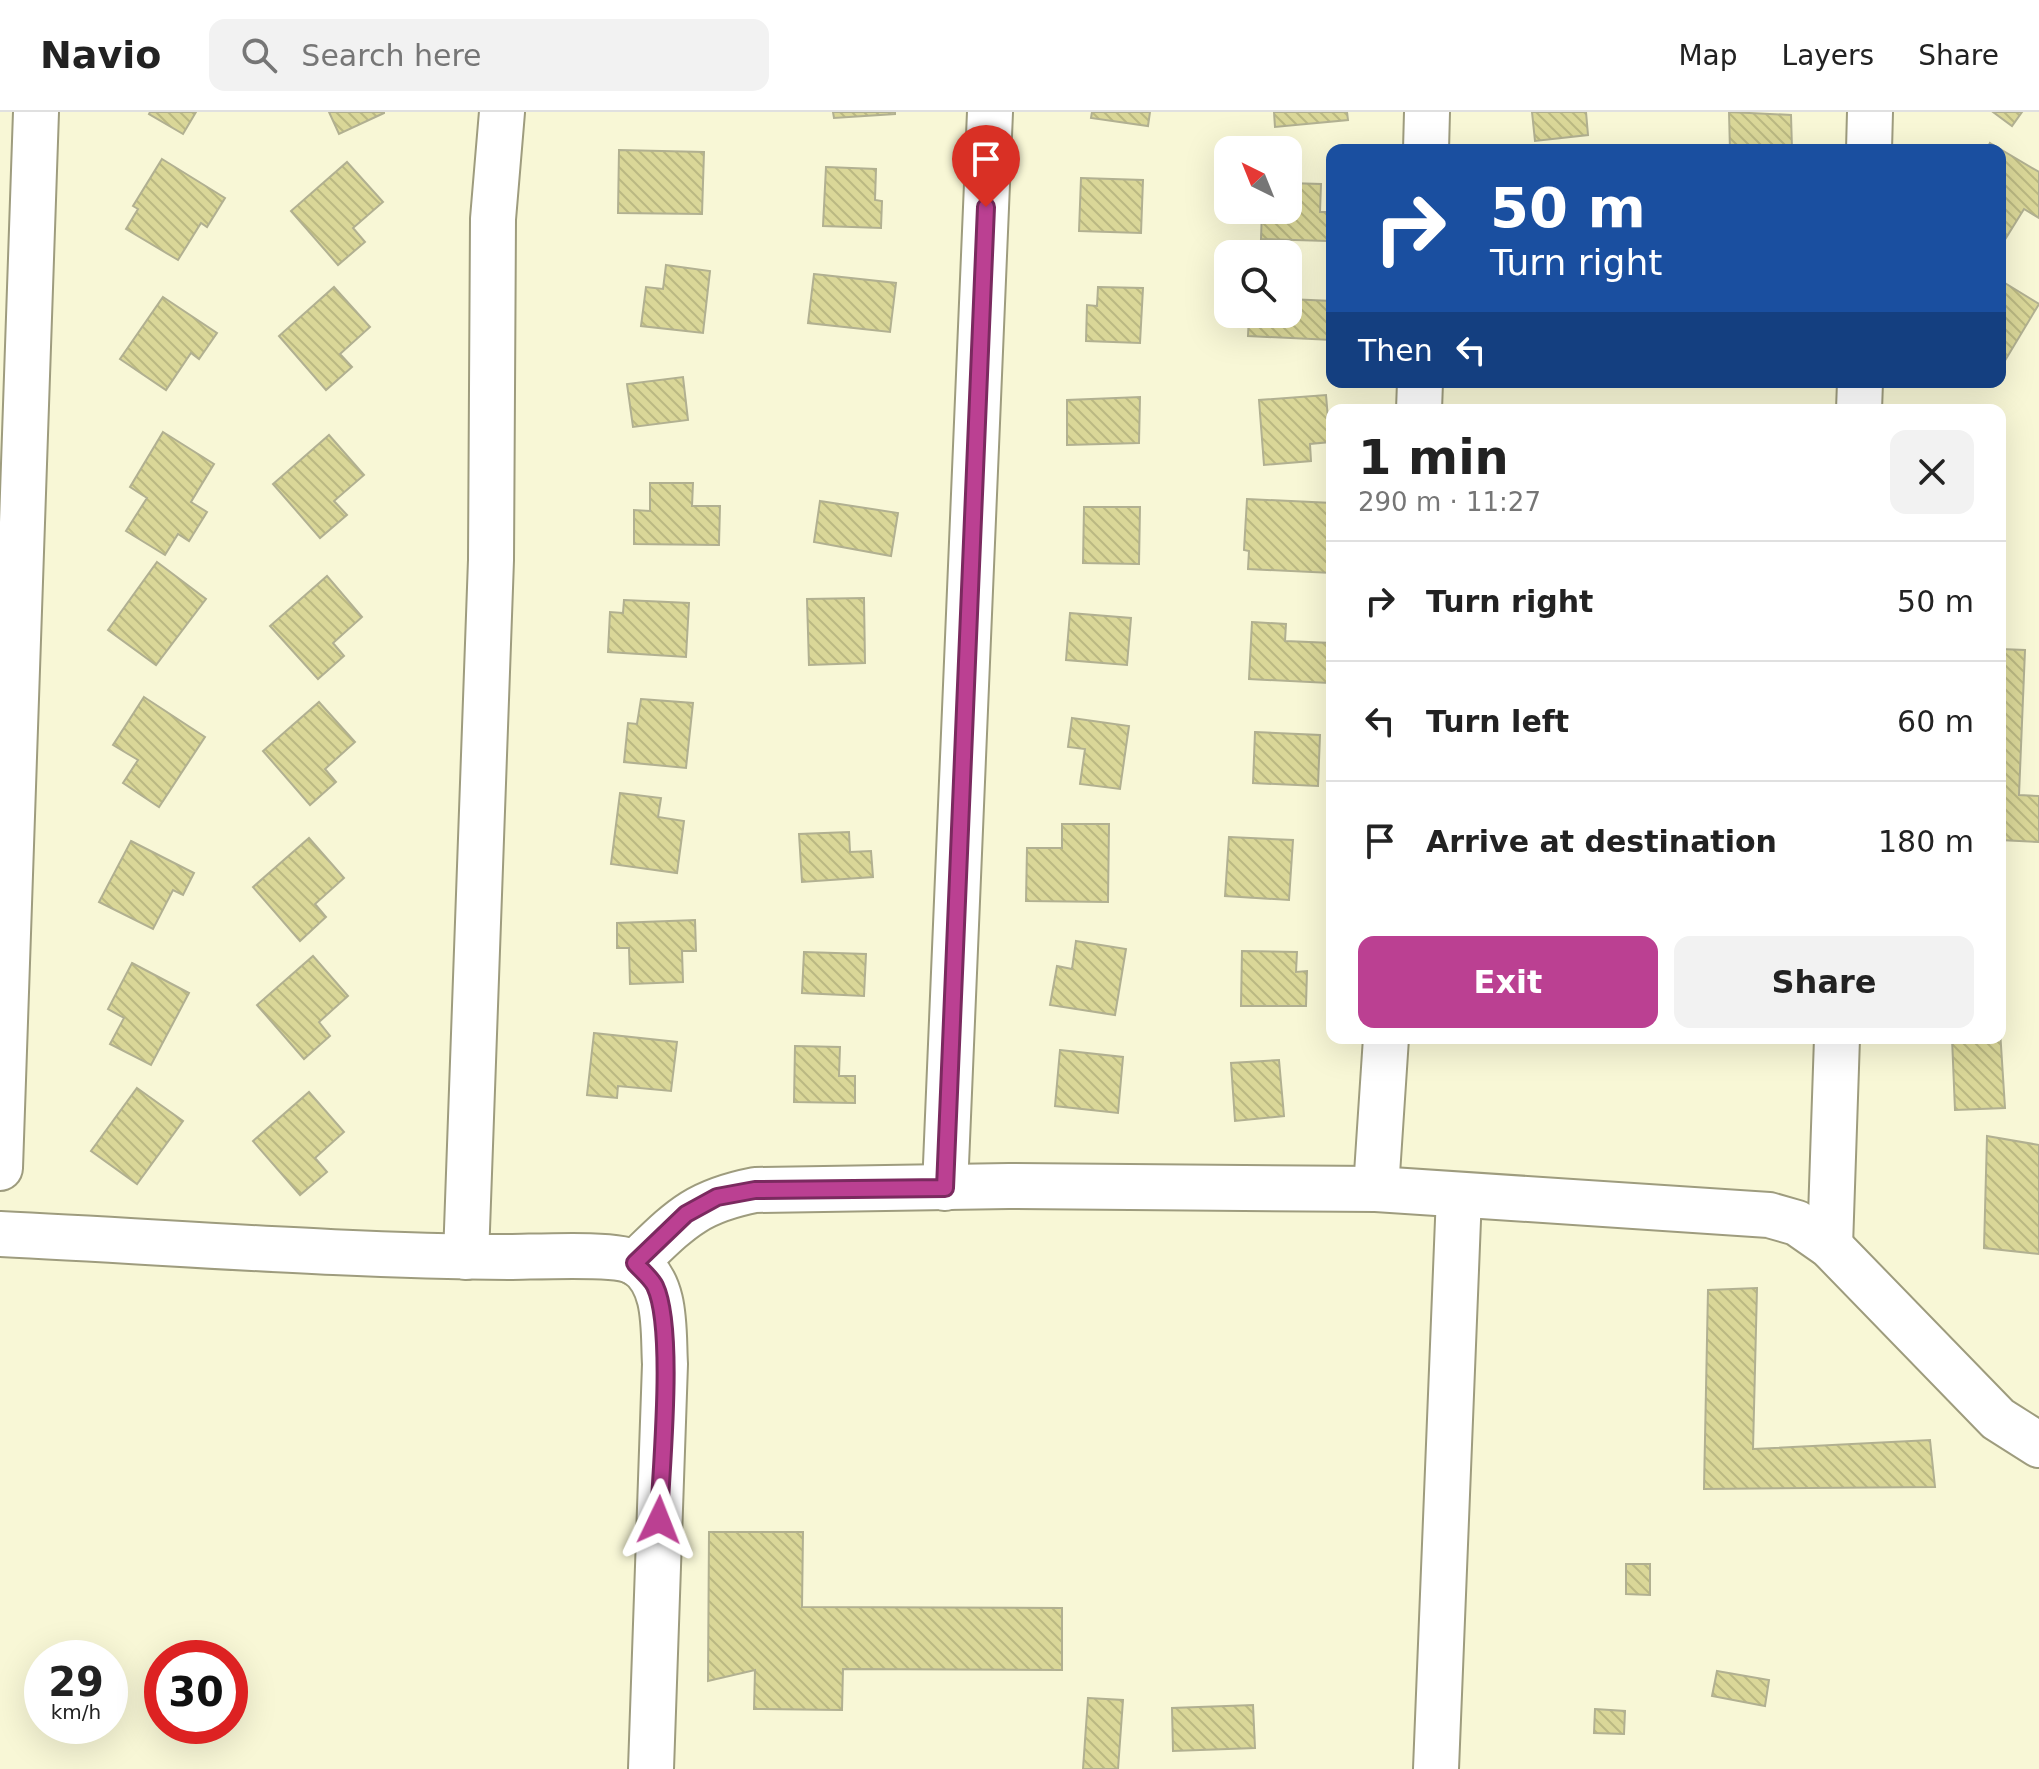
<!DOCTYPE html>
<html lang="en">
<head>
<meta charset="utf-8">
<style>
	:root { --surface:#fff; --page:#f2f2f2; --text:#222; --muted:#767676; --line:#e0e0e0; --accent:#bb4092 }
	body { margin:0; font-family:"DejaVu Sans",sans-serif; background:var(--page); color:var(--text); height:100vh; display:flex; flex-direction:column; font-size:30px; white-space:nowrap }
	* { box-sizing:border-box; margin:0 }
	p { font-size:26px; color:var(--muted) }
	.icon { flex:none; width:44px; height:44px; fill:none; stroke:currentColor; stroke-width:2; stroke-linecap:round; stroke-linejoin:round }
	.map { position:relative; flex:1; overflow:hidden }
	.drawer { position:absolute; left:1326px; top:292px; width:680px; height:640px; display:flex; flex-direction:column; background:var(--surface); border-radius:16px; box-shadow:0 8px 32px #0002 }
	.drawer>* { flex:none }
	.hud { position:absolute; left:1326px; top:32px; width:680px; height:244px; border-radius:16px; box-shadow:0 8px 32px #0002; background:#1a4fa0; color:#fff; overflow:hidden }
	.needle { width:52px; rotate:317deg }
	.controls { position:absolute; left:1214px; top:24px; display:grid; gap:16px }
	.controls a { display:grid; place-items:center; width:88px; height:88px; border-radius:16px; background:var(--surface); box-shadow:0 8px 32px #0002; font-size:40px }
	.speed { position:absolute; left:24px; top:1528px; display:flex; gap:16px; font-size:40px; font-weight:700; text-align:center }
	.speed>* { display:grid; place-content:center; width:104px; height:104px; border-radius:50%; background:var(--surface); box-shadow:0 8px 32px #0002; line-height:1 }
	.speed small { font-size:20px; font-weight:400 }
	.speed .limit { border:12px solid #d22; background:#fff; color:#111 }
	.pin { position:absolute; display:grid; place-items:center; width:68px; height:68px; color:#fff; margin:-82px -34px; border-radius:50% 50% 50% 0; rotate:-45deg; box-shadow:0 0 8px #0007 }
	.pin .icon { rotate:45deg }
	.me { position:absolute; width:88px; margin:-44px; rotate:2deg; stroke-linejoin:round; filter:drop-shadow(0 0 6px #0008) }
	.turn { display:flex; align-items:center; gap:28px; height:168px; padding:0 32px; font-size:36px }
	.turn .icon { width:104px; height:104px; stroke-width:2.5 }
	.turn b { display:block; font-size:56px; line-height:68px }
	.then { display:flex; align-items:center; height:76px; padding:0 32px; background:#0003; gap:16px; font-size:30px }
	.round { display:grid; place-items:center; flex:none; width:84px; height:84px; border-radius:16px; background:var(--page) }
	.headline { display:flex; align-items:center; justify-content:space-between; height:136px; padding:0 32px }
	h1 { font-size:48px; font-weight:700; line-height:60px }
	.primary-button { display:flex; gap:16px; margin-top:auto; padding:16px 32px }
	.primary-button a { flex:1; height:92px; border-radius:16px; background:var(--accent); color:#fff; font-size:32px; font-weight:700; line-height:92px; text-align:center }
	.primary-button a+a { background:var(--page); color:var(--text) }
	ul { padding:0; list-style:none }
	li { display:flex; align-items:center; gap:24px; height:120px; padding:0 32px; border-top:2px solid var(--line) }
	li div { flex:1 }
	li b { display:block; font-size:30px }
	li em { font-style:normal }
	header { display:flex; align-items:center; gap:48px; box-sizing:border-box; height:112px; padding:0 40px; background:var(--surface); border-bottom:2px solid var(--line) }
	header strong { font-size:38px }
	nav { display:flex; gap:44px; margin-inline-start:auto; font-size:28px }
	.search { width:560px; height:72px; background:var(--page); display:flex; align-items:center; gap:20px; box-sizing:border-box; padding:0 28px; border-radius:16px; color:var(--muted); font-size:30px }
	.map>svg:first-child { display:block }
</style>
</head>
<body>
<header>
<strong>Navio</strong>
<div class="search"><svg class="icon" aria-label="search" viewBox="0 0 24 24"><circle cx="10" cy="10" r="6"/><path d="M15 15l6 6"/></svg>Search here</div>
<nav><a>Map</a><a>Layers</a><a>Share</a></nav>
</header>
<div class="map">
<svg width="2039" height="1657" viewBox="0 0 2039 1657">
	<defs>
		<pattern id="building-back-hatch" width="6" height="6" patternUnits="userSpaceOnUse" patternTransform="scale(2)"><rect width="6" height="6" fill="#dad798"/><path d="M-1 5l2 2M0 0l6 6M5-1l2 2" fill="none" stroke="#bab882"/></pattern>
	</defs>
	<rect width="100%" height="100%" fill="#f8f7d6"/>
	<g fill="url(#building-back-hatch)" stroke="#b1b091" stroke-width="2">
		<polygon points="150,0 196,0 183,22 149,2"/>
		<polygon points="329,0 384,0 384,1 339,22"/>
		<polygon points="833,0 895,0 895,2 834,6"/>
		<polygon points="1092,0 1150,0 1148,14 1091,6"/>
		<polygon points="1274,0 1347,0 1348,8 1275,15"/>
		<polygon points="1532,0 1586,0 1588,23 1535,29"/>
		<polygon points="1729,0 1791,3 1792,37 1730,38"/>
		<polygon points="1993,0 2022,0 2012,14"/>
		<polygon points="1990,31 2039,60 2039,106 2024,97 2001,134 2000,38 1986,38"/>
		<polygon points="619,38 704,40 702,102 618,101"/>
		<polygon points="162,47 225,86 207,115 201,111 178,148 126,117 138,97 133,94"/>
		<polygon points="347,50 383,90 353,116 365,130 338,153 291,99"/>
		<polygon points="826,55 876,57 875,88 882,89 881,116 823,114"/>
		<polygon points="1081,66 1143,68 1141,121 1079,119"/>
		<polygon points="1288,71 1321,72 1320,100 1328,100 1327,129 1261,127 1262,98 1288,98"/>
		<polygon points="666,153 710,159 703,221 641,214 646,175 663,177"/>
		<polygon points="814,162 896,171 890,220 808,211"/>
		<polygon points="2000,168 2039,192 2000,257"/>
		<polygon points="334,175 370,215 340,242 352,255 326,278 279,224"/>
		<polygon points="1098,175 1143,176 1140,231 1086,229 1087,193 1097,194"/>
		<polygon points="163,185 217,221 199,247 191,241 166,278 120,247"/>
		<polygon points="1288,187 1332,189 1332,228 1248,224 1249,202 1288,202"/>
		<polygon points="683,265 688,308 633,315 627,272"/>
		<polygon points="1326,283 1330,330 1310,332 1311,349 1264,353 1259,288"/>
		<polygon points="1140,285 1139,331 1067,333 1067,288"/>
		<polygon points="163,320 214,352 191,390 207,400 189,429 178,422 165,443 126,419 147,386 130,375"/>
		<polygon points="329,323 364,363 334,389 347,403 320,426 273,372"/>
		<polygon points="650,371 693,371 692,394 720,394 719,433 634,432 634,398 650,399"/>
		<polygon points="1247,387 1332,391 1332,461 1248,457 1249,439 1244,438"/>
		<polygon points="820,389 898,401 891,444 814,430"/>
		<polygon points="1084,395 1140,395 1139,452 1083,451"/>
		<polygon points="157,450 206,487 156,553 108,518"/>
		<polygon points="327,464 362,505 333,531 344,544 318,567 270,514"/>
		<polygon points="864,486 865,551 809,553 807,487"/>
		<polygon points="624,488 689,491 686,545 608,540 610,500 623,501"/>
		<polygon points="1070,501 1131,506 1127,553 1066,548"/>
		<polygon points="1252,510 1286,512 1285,529 1332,531 1329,571 1249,567"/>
		<polygon points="2000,537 2025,538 2019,683 2039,684 2039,730 2000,728"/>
		<polygon points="144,585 205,625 159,695 123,671 138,648 113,633"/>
		<polygon points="641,587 693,591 686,656 624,650 628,611 637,612"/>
		<polygon points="319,590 355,630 325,657 336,670 310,693 263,639"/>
		<polygon points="1072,606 1129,614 1120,677 1080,672 1085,637 1068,635"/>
		<polygon points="1255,620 1320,623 1318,674 1253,671"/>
		<polygon points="620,681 661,686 658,705 684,709 677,761 611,752"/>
		<polygon points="1062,712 1109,712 1108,790 1026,789 1027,736 1062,736"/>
		<polygon points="849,720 850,740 871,739 873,765 802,770 799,722"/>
		<polygon points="1229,725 1293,728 1289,788 1225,784"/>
		<polygon points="309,726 344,766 315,792 326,805 300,829 253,775"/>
		<polygon points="131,729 194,761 183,783 173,778 153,817 99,790"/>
		<polygon points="695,808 696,839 682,839 683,870 630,872 629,836 617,836 617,811"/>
		<polygon points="1076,829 1126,837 1115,903 1050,893 1057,854 1072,857"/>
		<polygon points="1242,839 1297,840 1296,860 1307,859 1306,894 1241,894"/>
		<polygon points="804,840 866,842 864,884 802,881"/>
		<polygon points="313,844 348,884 319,910 330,924 304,947 257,893"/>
		<polygon points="132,851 189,881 151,953 110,932 124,906 108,897"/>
		<polygon points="2000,918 2005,996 1955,998 1952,926 2000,926"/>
		<polygon points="594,921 677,930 671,979 618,974 617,986 587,983"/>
		<polygon points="795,934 840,935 839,964 855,964 855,991 794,990"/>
		<polygon points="1060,938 1123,945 1118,1001 1055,994"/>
		<polygon points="1279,948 1284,1004 1235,1009 1231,951"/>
		<polygon points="137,976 183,1009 137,1072 91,1039"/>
		<polygon points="309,980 344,1020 315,1046 327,1060 300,1083 253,1029"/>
		<polygon points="1987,1024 2039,1033 2039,1142 1984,1136"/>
		<polygon points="1757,1176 1753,1337 1930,1328 1935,1375 1704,1377 1708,1178"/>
		<polygon points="709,1420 803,1420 802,1495 1062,1496 1062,1558 843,1557 842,1598 754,1597 755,1558 708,1569"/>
		<polygon points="1626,1452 1650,1452 1650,1483 1626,1482"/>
		<polygon points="1717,1559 1769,1568 1765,1594 1712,1584"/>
		<polygon points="1088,1586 1123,1588 1118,1657 1083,1657"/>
		<polygon points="1253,1593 1255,1636 1173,1639 1172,1596"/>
		<polygon points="1595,1597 1625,1599 1624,1622 1594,1621"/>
	</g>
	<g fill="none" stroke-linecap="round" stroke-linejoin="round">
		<defs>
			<g id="minor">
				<polyline points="1426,38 1427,0"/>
				<polyline points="1869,38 1870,0"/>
				<polyline points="1419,298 1420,270"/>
				<polyline points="1859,298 1860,270"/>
				<polyline points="0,1056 36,0"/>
				<polyline points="945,1076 990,0"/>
				<polyline points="1376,1077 1386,926"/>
				<path d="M 0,1122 C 169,1130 339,1144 509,1145 C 534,1145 617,1140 636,1151 C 668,1171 663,1220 665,1252 L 651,1657"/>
				<polyline points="1830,1134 1837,926"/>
				<polyline points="466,1145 491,448 493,107 502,0"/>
				<path d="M 635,1151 C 679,1109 694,1090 755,1078 L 1009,1074 L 1376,1077 L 1769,1103 L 1797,1111 L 1830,1134 L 1998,1307 L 2039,1333"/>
				<polyline points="1436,1657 1459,1083"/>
			</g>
		</defs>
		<use href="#minor" stroke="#9e9c7e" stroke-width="48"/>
		<use href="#minor" stroke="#fff" stroke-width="44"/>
	</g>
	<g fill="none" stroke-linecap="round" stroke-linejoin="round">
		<defs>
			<path id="route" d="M 659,1408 C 661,1356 675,1216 655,1174 C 651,1166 641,1158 635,1151 L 686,1102 L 717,1085 L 755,1078 L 945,1076 L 986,95"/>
		</defs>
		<use href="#route" stroke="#7a2a5f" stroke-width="20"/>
		<use href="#route" stroke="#bb4092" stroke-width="14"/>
	</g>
</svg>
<div class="controls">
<a><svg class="needle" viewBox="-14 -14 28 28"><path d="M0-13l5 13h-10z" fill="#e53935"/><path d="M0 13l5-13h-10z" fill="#767676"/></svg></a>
<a><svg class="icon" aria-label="search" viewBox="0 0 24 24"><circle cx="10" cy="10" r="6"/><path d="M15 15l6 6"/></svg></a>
</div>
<div class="speed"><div>29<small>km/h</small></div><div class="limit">30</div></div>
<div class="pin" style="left:986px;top:95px;background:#d93025"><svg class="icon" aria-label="arrive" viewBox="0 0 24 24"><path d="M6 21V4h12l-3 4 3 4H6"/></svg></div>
<svg class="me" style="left:659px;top:1408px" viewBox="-20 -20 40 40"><path d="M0-17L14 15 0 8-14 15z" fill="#bb4092" stroke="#fff" stroke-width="4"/></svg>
<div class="hud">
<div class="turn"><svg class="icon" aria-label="right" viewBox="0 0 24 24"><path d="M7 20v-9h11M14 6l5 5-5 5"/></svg><div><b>50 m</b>Turn right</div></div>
<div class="then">Then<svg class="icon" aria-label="left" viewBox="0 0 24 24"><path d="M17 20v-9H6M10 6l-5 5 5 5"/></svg></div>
</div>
<section class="drawer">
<div class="headline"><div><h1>1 min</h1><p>290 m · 11:27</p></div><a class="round"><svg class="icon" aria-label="close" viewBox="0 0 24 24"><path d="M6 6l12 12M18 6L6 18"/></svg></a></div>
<ul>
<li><svg class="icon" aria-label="right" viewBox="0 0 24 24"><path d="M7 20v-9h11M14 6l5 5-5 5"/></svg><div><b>Turn right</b></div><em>50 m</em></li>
<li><svg class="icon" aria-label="left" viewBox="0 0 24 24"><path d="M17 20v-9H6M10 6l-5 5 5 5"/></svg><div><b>Turn left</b></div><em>60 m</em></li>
<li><svg class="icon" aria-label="arrive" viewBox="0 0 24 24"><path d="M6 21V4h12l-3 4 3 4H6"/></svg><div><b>Arrive at destination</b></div><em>180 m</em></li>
</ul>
<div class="primary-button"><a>Exit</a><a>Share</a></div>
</section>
</div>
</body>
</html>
